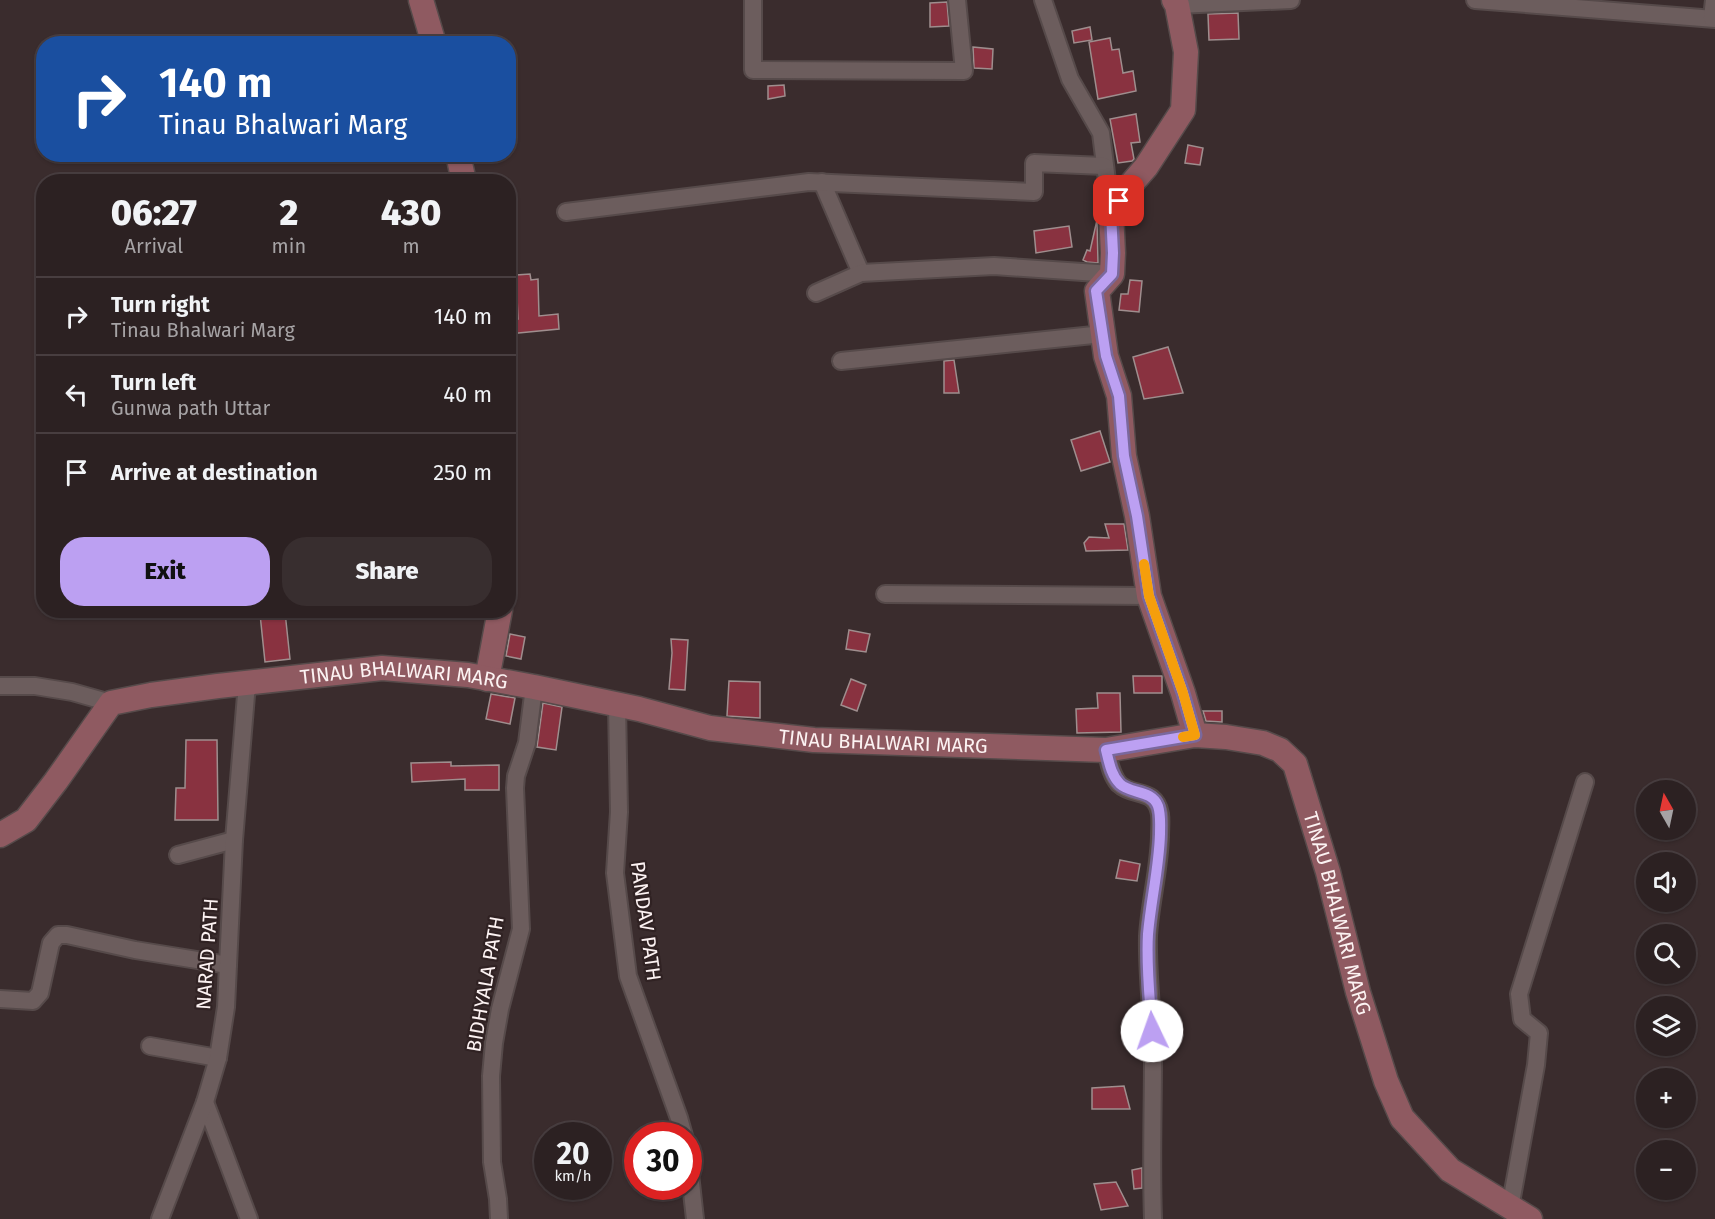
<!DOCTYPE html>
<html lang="en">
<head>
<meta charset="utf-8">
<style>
	:root { --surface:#2c2122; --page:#382e2f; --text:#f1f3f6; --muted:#a6a3a5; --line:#483e40; --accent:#bca0f2 }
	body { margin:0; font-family:"Fira Sans",sans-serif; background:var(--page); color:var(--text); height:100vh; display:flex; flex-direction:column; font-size:22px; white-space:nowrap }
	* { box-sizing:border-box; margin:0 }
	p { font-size:20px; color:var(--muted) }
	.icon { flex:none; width:33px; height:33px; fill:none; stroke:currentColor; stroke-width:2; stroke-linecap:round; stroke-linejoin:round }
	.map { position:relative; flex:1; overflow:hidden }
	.drawer { position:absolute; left:36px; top:174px; width:480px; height:444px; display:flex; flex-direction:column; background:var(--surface); border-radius:24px; box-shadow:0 2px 4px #0004,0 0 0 2px var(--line) }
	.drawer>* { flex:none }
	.top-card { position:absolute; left:36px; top:36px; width:480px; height:126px; border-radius:24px; box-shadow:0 2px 4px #0004,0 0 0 2px var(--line); background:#1a4fa0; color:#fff; overflow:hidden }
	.needle { width:39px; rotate:351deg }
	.fabs { position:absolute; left:1636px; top:780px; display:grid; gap:12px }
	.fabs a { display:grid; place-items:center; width:60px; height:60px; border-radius:50%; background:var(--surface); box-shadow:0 2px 4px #0004,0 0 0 2px var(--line); font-size:30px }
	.speed { position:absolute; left:534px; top:1122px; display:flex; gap:12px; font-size:30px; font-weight:700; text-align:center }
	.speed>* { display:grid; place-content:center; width:78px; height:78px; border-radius:50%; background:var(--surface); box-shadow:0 2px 4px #0004,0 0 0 2px var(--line); line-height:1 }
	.speed small { font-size:15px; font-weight:400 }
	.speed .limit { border:9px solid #d22; background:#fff; color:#111 }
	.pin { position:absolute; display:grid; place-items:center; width:51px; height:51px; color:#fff; margin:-26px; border-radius:12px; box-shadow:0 3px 9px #0006 }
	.me { position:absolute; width:66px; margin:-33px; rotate:357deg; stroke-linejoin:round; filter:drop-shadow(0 0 4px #0008) }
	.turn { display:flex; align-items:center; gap:21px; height:126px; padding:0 24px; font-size:27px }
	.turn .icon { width:78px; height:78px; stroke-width:2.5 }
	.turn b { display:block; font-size:42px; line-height:51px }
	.eta { display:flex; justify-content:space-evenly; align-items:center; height:102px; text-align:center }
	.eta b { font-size:36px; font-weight:800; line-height:42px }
	.primary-button { display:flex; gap:12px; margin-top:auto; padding:12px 24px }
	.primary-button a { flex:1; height:69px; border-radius:24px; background:var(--accent); color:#111; font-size:24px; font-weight:800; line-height:69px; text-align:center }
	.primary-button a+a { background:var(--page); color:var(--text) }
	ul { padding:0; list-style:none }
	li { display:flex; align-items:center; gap:18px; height:78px; padding:0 24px; border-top:2px solid var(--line) }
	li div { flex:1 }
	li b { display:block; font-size:22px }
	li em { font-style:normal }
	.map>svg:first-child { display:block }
</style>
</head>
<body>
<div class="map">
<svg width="1715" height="1219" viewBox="0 0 1715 1219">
	<rect width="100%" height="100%" fill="#3a2c2d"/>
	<g fill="#893240" stroke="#9f8e8e" stroke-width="1.5">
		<polygon points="947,2 949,26 930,27 930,3"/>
		<polygon points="1238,13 1239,39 1209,40 1208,14"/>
		<polygon points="1090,27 1092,40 1074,43 1072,31"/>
		<polygon points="1110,38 1112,50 1119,49 1123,73 1133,71 1136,91 1098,99 1089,42"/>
		<polygon points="973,47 993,49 992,69 974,68"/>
		<polygon points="784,85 785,96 768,99 768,86"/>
		<polygon points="1136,114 1140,142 1131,143 1134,159 1132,161 1118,163 1110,119"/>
		<polygon points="1188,145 1203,148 1200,165 1185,163"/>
		<polygon points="1097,220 1098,263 1087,262 1083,260 1087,250 1090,251"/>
		<polygon points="1069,226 1072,247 1036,253 1034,231"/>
		<polygon points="530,274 531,280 538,279 539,316 558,314 559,329 508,334 508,320 518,319 516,275"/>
		<polygon points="1130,280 1142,281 1139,312 1119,310 1121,294 1128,294"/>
		<polygon points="1168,347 1183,393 1144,399 1133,357"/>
		<polygon points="954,360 959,393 944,393 944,361"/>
		<polygon points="1100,431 1110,462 1081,471 1071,440"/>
		<polygon points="1105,524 1124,524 1128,550 1086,551 1084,543 1089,537 1109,538"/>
		<polygon points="285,612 290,659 265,662 260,614"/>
		<polygon points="849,630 870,634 866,652 846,649"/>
		<polygon points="510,634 525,637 521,659 506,656"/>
		<polygon points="671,639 688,640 685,690 669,689 672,653"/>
		<polygon points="1133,676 1162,676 1162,693 1134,693"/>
		<polygon points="851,679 866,685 857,711 841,705"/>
		<polygon points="729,681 760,682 760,718 727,716"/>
		<polygon points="1097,693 1120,693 1121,732 1077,733 1076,709 1098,708"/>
		<polygon points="491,694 515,698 510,724 486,719"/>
		<polygon points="543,703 562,707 556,750 537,747"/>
		<polygon points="1203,711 1222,711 1222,722 1206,721"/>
		<polygon points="186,740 217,740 218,820 175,820 176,788 185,788"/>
		<polygon points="451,762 451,766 499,765 499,790 465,790 465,779 412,782 411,763"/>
		<polygon points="1120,860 1140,864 1137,881 1116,878"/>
		<polygon points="1124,1086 1130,1109 1092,1109 1092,1088"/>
		<polygon points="1142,1168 1142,1188 1134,1189 1132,1170"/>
		<polygon points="1116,1182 1128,1206 1101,1210 1094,1184"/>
	</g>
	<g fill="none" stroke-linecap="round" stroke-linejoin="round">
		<defs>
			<g id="street">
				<polyline points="753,0 753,70 964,71 957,0"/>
				<polyline points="1043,0 1070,79 1101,133 1111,213"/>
				<polyline points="1475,0 1715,19"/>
				<polyline points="1177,5 1291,0"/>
				<polyline points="1712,18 1714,0"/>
				<polyline points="822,182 861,273"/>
				<polyline points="566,212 809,182 1034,192 1034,163 1104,166"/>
				<polyline points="816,293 861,273 994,266 1112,274"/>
				<polyline points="841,361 1103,334"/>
				<polyline points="885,594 1149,596"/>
				<polyline points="0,686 35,686 72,692 111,703"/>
				<polyline points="617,705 619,812 615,873 628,976 679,1118 684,1136"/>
				<path d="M 1106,750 C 1109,762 1111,775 1119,784 C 1134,798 1155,787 1160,814 C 1161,821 1160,829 1160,837 C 1159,870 1150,903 1148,936 C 1147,976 1153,1015 1153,1055 C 1153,1110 1151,1164 1153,1219"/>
				<polyline points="178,855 234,840"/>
				<polyline points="0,999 33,1001 40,993 51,943 58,935 67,935 135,950 228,965"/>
				<polyline points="150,1046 218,1058"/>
				<polyline points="205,1102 249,1219"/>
				<polyline points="688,1156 695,1219"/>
				<polyline points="1510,1208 1536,1065 1539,1033 1522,1019 1519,994 1585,782"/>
				<polyline points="160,1219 205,1102 218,1058 226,1007 234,840 247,683"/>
				<polyline points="499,1219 498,1199 492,1162 491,1076 494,1043 500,1009 521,929 515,788 516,776 527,743 534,687"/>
			</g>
			<g id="secondary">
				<polyline points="421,0 434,44"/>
				<polyline points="1174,0 1177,5 1186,52 1183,110 1146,167 1126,190 1111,213 1113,253 1112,274 1097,291 1106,356 1119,396 1124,456 1137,516 1149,596 1183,693 1195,735"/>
				<polyline points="458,154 464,182"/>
				<polyline points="487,679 500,610"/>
				<path id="s1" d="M 0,835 L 26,820 L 56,781 L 111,703 L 151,695 L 218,686 L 382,668 L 468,675 L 534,687 L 639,709 L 710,728 L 814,740 L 1106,750 L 1195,735 L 1226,737 L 1263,743 L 1280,750 L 1295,764 L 1328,872 L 1358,992 L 1386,1081 L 1402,1118 L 1450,1170 L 1530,1219"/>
			</g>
		</defs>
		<use href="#street" stroke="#564a4a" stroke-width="20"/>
		<use href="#secondary" stroke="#564a4a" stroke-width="27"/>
		<use href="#street" stroke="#6c5d5d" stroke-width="16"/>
		<use href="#secondary" stroke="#8f5a61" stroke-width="24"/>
	</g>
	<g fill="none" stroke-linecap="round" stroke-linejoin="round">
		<defs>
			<path id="route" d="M 1119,201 L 1111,213 L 1113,253 L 1112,274 L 1096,291 L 1106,356 L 1119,396 L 1124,456 L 1137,516 L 1149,596 L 1183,693 L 1195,735 L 1106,750 C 1109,762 1111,775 1120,784 C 1131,794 1152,790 1158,806 C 1161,815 1160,824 1160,834 C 1159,868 1151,900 1148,934 C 1146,967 1150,999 1152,1031"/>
		</defs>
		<use href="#route" stroke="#7a689d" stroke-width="15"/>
		<use href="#route" stroke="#bca0f2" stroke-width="10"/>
		<polyline stroke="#f59e0b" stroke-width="10" points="1144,564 1149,596 1183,693 1195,735 1183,737"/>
	</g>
	<g text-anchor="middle" stroke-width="4.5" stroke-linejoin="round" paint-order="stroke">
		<g font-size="20" fill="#fcf2f2" stroke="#302223">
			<text dy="7" stroke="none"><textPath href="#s1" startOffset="470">TINAU BHALWARI MARG</textPath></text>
			<text dy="7" stroke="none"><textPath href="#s1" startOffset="956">TINAU BHALWARI MARG</textPath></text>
			<text dy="7" stroke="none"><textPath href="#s1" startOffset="1532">TINAU BHALWARI MARG</textPath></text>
			<text transform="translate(646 921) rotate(82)" y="7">PANDAV PATH</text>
			<text transform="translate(207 954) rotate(-86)" y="7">NARAD PATH</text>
			<text transform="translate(485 984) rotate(-80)" y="7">BIDHYALA PATH</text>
		</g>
	</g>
</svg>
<div class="fabs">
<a><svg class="needle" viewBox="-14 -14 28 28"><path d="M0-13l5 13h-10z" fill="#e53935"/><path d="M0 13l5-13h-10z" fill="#a6a3a5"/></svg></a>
<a><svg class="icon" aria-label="sound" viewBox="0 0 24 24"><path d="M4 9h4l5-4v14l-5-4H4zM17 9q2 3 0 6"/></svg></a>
<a><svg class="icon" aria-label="search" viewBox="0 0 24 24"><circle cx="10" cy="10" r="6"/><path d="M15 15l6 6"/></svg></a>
<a><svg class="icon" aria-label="layers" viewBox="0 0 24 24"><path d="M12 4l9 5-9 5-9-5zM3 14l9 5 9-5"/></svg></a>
<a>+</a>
<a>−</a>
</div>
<div class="speed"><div>20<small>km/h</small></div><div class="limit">30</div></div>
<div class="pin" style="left:1119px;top:201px;background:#d93025"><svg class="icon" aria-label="arrive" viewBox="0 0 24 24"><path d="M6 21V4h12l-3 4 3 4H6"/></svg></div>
<svg class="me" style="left:1152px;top:1031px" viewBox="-20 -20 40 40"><circle r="19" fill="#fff"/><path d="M0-13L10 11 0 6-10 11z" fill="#bca0f2"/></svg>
<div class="top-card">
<div class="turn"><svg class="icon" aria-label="right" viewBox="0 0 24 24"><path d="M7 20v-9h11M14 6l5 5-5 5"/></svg><div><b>140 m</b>Tinau Bhalwari Marg</div></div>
</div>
<section class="drawer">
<div class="eta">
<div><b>06:27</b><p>Arrival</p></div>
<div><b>2</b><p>min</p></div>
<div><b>430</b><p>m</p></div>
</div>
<ul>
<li><svg class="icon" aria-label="right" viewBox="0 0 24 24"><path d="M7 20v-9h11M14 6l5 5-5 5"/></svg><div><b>Turn right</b><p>Tinau Bhalwari Marg</p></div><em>140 m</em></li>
<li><svg class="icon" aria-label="left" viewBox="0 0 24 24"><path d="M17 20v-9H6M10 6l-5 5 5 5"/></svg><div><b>Turn left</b><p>Gunwa path Uttar</p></div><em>40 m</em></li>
<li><svg class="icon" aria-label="arrive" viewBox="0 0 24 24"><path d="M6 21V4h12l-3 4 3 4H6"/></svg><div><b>Arrive at destination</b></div><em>250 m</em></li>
</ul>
<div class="primary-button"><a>Exit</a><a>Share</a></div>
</section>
</div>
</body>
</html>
